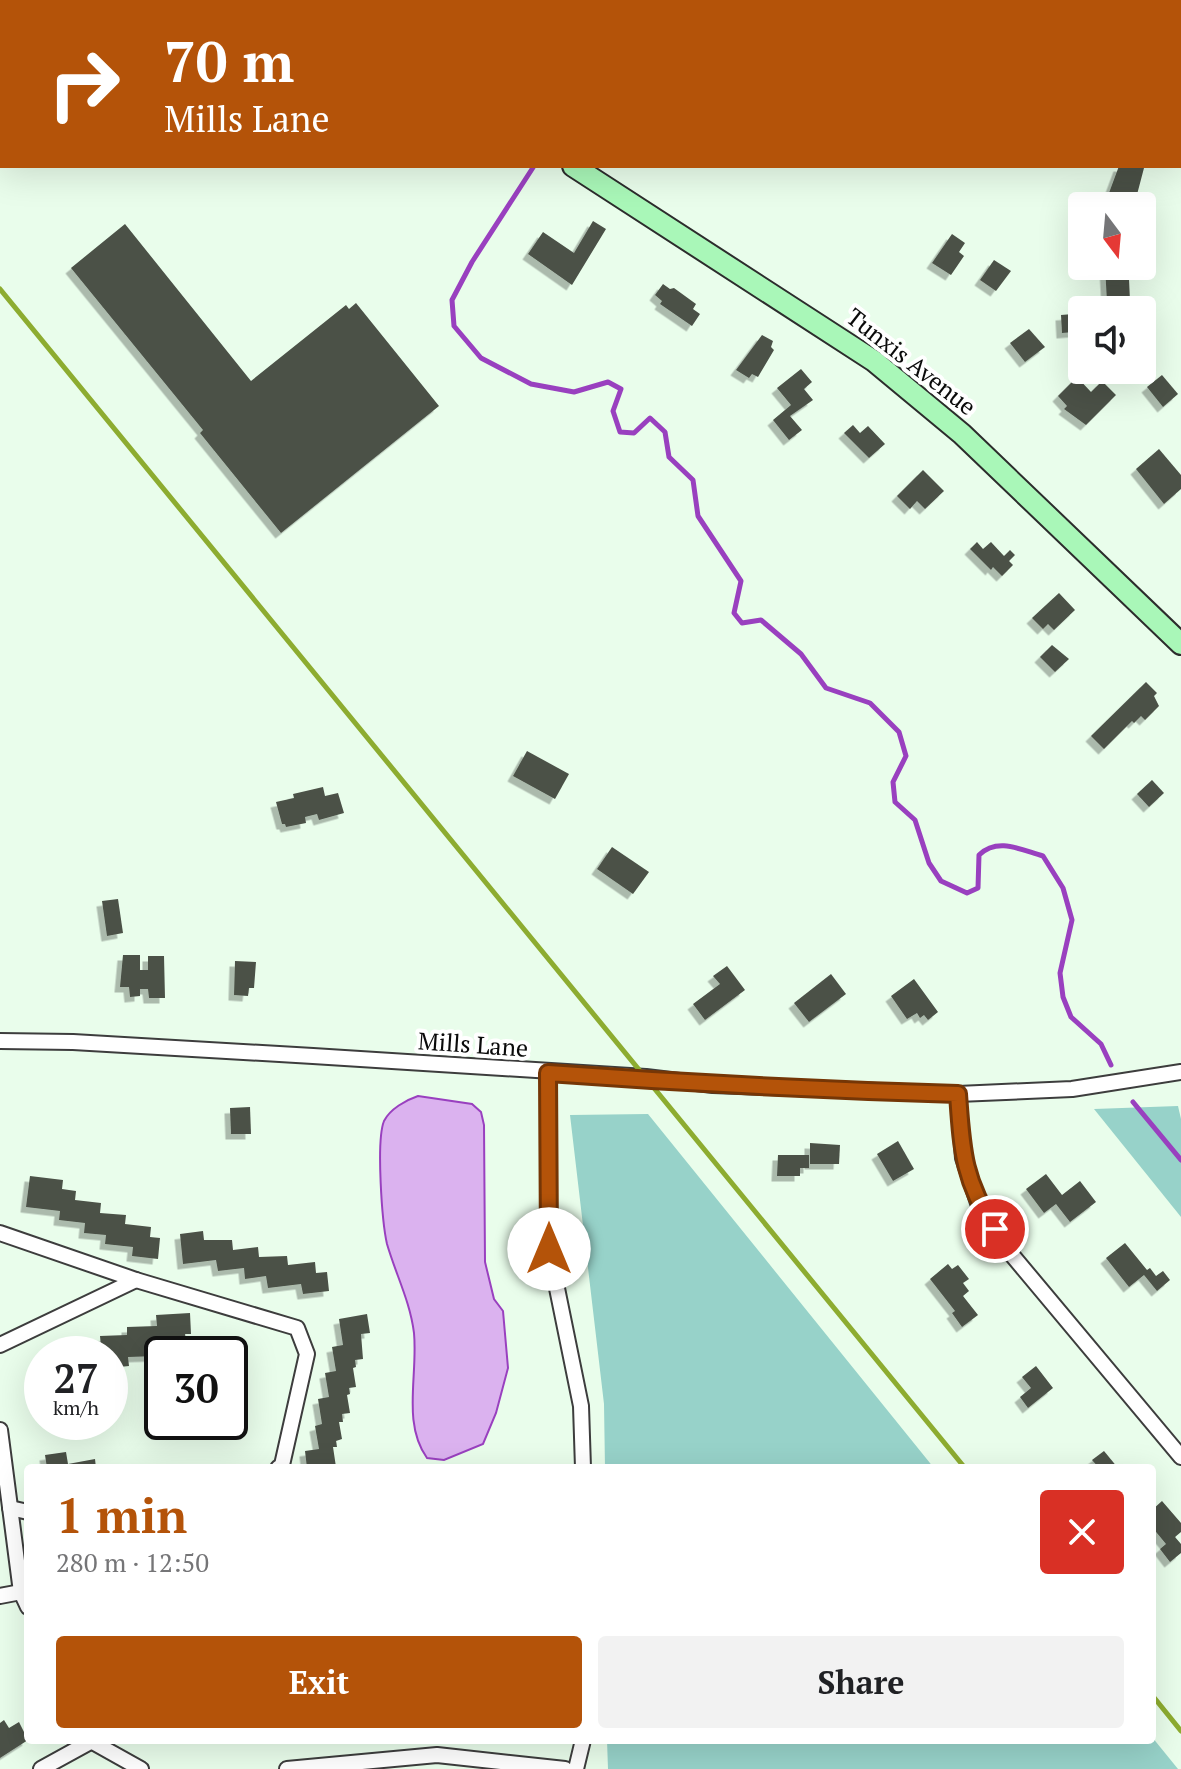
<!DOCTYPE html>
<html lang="en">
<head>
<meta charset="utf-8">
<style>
	:root { --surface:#fff; --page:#f2f2f2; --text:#202124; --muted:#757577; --accent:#b45309 }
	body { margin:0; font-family:"PT Serif",serif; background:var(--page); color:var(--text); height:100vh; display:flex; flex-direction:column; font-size:30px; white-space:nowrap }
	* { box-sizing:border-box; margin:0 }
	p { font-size:26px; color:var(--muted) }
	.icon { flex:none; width:44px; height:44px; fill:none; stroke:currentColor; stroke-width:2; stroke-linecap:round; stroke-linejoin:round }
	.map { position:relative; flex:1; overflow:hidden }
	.side { position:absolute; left:24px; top:1464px; width:1132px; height:280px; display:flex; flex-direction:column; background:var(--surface); border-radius:8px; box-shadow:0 8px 32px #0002 }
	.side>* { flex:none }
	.hud { position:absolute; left:0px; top:0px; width:1182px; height:168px; box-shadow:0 8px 32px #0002; background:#b45309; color:#fff; overflow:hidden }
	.needle { width:52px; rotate:164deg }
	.fabs { position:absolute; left:1068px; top:192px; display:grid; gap:16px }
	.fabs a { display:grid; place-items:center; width:88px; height:88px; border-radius:8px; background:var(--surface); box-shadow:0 8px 32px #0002; font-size:40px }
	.speed { position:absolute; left:24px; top:1336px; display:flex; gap:16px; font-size:40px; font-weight:700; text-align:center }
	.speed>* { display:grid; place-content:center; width:104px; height:104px; border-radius:50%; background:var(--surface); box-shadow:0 8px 32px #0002; line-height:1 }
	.speed small { font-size:20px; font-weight:400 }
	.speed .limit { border:4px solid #111; border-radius:12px; background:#fff; color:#111 }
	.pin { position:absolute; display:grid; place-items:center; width:68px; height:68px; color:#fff; margin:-34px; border:4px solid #fff; border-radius:50%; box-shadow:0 2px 8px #0007 }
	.me { position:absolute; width:88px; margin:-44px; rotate:0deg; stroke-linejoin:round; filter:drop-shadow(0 0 6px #0008) }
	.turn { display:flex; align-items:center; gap:28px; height:168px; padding:0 32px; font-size:36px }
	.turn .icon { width:104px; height:104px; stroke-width:2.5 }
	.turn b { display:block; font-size:56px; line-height:68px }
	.round { display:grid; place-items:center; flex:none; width:84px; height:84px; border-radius:8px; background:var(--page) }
	.summary { display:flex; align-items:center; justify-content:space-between; height:136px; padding:0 32px }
	h1 { font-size:48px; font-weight:600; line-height:60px; color:var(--accent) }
	.cta { display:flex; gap:16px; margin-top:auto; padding:16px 32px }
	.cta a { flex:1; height:92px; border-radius:8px; background:var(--accent); color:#fff; font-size:32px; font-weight:600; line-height:92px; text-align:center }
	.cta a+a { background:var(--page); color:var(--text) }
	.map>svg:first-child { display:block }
</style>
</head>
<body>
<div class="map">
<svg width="1181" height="1769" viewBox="0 0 1181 1769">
	<defs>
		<filter id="shadow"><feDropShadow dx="-5.5" dy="5.5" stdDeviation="0" flood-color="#0004"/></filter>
	</defs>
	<rect width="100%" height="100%" fill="#e9fdeb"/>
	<g fill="#97d2c9">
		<polygon points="1178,1106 1181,1119 1181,1217 1094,1109"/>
		<polygon points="648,1114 934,1468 605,1468 604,1404 570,1115"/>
		<polygon points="1152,1737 1178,1769 608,1769 607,1740 1152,1740"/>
	</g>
	<path fill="#dbb2ef" stroke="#9940bf" stroke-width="2" d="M 418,1096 L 472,1104 L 481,1112 L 484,1125 L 485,1262 L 494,1299 L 503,1311 L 508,1368 L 496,1413 L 483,1444 L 444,1460 L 427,1458 C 402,1423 418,1376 414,1333 C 410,1301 396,1275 387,1244 C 382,1222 376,1141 384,1121 C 390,1109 406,1100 418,1096 Z"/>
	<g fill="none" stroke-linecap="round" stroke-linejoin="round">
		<g stroke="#9940bf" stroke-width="5">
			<polyline points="499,0 500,2"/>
			<path d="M 534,166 L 472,262 L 452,300 L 454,326 L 481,358 L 531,384 L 574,392 L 608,382 L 621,389 L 613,411 L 620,432 L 634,433 L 650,418 L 665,432 L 669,457 L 693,480 L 698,516 L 741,581 L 734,613 L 742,623 L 761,620 L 801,654 L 826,688 L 870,703 L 899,732 L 906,756 L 893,782 L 895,802 L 915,820 L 929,863 L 941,881 L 967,893 L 978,888 L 979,855 C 998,837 1021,850 1043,856 L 1063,888 L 1072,920 L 1060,973 L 1063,997 L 1071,1017 L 1101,1044 L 1111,1065"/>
			<polyline points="1133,1102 1181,1160"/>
		</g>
	</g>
	<g fill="#4b5147" filter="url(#shadow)">
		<polygon points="1119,166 1144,168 1134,206 1114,206 1114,204 1106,201"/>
		<polygon points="593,221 606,229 572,285 528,254 543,232 574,253"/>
		<polygon points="125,224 251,381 346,305 349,309 356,303 439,406 281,533 200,433 203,430 71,268"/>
		<polygon points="952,234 965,243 959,252 964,256 951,275 932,263"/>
		<polygon points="994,260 1011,271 996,291 980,280"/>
		<polygon points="1105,266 1132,266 1133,278 1129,279 1130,301 1107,302"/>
		<polygon points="663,284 670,289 674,288 696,304 693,309 700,314 692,326 660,304 662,301 655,295"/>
		<polygon points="1073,314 1074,332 1062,333 1061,315"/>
		<polygon points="1029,329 1045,347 1025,362 1010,343"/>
		<polygon points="762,335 773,341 771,347 774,350 758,377 752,374 749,378 736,370"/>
		<polygon points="801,369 812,382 804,389 813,400 790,416 802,430 789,440 773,420 791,405 777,388"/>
		<polygon points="1162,375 1178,394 1163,407 1147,387"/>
		<polygon points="1077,377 1091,392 1102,381 1116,395 1086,425 1064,409 1067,406 1058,396"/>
		<polygon points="853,425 860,433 868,426 885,444 869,458 844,433"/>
		<polygon points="1159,449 1181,475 1181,489 1164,504 1136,469"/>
		<polygon points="923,470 944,491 925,509 917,501 910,509 897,496"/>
		<polygon points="977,542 983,549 991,542 1004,556 1010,550 1015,555 1009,561 1013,565 1002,576 993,567 991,570 970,549"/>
		<polygon points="1059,593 1075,610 1054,630 1048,624 1043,629 1032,618"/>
		<polygon points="1052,645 1069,659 1055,672 1040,657"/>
		<polygon points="1146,682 1157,693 1154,696 1159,706 1145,720 1141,716 1134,723 1132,721 1104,749 1091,736"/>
		<polygon points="527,751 569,774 555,799 513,776"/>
		<polygon points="1152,780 1164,793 1149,807 1137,794"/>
		<polygon points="323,787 325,796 338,793 344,813 319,820 317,814 305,817 306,823 286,827 285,824 282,824 276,802 294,798 293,794"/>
		<polygon points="612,847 649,872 633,894 597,869"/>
		<polygon points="118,899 123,933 107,936 102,901"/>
		<polygon points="123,955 140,955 140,970 148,970 148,956 164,956 165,998 149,998 148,989 140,989 140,996 130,997 129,987 120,987"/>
		<polygon points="235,961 256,962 254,988 249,988 248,996 234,995"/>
		<polygon points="727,966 745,990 705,1020 693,1004 720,984 713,976"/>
		<polygon points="831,974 846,994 809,1022 794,1003"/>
		<polygon points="914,979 938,1012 928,1020 924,1015 920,1018 917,1013 907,1019 891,996"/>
		<polygon points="250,1107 251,1134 231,1134 230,1108"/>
		<polygon points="898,1141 914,1169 893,1181 877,1154"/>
		<polygon points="810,1143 840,1145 839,1164 810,1164"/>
		<polygon points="778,1155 809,1155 809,1168 800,1168 800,1176 777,1176"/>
		<polygon points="1046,1174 1062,1195 1080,1181 1096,1202 1070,1222 1056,1204 1044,1213 1026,1189"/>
		<polygon points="30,1176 63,1180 62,1189 76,1191 75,1200 101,1203 100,1213 126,1215 125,1224 151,1227 150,1237 160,1238 158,1259 132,1256 133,1247 105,1244 106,1235 84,1233 85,1223 59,1220 60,1211 26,1207"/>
		<polygon points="203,1231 204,1240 232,1240 233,1250 258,1247 259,1257 287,1256 288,1265 315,1262 316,1273 327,1272 329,1291 303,1294 301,1284 268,1288 266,1276 245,1279 244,1268 218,1271 216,1260 183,1264 180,1234"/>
		<polygon points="1125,1243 1147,1270 1150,1268 1156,1276 1163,1271 1170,1280 1157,1291 1144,1275 1129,1287 1106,1258"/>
		<polygon points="948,1264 952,1269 958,1265 969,1279 963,1283 969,1291 963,1296 978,1315 962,1327 952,1313 955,1311 930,1279"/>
		<polygon points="190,1313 191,1334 185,1334 186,1345 158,1346 158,1356 128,1357 129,1366 110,1368 110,1354 69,1354 69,1348 101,1347 100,1336 127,1335 127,1327 157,1326 156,1315"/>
		<polygon points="367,1314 370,1333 361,1334 363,1359 355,1360 356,1367 353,1368 356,1387 349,1388 350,1394 347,1395 350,1413 342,1414 343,1422 339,1422 342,1439 336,1441 337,1447 333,1447 336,1467 307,1468 305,1451 319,1449 315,1426 322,1424 318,1399 329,1397 325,1373 336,1371 332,1347 343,1345 339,1319"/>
		<polygon points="1036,1366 1053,1388 1028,1408 1020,1397 1031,1388 1022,1377"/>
		<polygon points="1104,1451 1118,1468 1099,1468 1092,1460"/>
		<polygon points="66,1452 68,1464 95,1459 96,1468 47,1468 45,1455"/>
		<polygon points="1162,1501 1181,1523 1181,1532 1175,1537 1181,1544 1181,1553 1170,1562 1160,1549 1166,1544 1152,1527 1152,1510"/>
		<polygon points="4,1720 9,1728 19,1722 28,1740 0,1758 0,1723"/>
	</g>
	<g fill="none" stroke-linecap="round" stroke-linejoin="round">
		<defs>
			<g id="minor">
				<polyline points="0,1041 73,1042 313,1056 646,1077 713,1085 958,1094 1072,1089 1181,1072"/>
				<polyline points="548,1073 549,1249 581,1406 583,1468"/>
				<polyline points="958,1094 963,1158 978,1203 1012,1255 1181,1457"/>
				<polyline points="0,1233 136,1280 297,1328 307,1354 282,1465 278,1468"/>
				<polyline points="0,1345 136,1280"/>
				<polyline points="0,1430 21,1592 28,1607"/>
				<polyline points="10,1508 28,1512"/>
				<polyline points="0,1596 21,1592"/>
				<polyline points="89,1740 141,1769"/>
				<polyline points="41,1769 90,1742"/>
				<polyline points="287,1769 437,1755 565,1769"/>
				<polyline points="576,1769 583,1740"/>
			</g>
			<g id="secondary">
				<polyline points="318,0 321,2"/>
				<polyline points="573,166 874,361 962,434 1181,644"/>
			</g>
		</defs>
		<use href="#minor" stroke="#3d3d3d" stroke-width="18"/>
		<use href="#secondary" stroke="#2c2c2c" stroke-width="24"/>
		<use href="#minor" stroke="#fff" stroke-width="14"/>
		<use href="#secondary" stroke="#a9f7b8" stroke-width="20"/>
		<g stroke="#8dac30" stroke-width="5">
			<polyline points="0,289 965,1468"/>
			<polyline points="1152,1695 1181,1731"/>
		</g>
	</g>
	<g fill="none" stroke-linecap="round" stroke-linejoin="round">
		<defs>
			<path id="route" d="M 549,1249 L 548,1073 C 684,1083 821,1090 958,1094 C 962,1150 963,1180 995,1229"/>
		</defs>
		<use href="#route" stroke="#753606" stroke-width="20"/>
		<use href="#route" stroke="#b45309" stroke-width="14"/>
	</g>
	<g text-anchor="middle" stroke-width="8" stroke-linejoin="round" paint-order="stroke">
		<g font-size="24" fill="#0a0a0a" stroke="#fff">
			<text transform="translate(911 362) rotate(38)" y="8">Tunxis Avenue</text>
			<text transform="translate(473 1045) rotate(4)" y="8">Mills Lane</text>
		</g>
	</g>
</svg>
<div class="fabs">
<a><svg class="needle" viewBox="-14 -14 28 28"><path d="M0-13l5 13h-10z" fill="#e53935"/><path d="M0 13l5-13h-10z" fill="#757577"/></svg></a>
<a><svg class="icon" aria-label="sound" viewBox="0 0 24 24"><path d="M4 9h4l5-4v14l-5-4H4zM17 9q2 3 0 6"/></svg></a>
</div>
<div class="speed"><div>27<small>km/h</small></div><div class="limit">30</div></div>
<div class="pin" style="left:995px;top:1229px;background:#d93025"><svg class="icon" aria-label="arrive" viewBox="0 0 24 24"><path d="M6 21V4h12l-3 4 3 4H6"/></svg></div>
<svg class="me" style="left:549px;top:1249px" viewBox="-20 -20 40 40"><circle r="19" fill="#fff"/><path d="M0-13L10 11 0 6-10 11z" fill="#b45309"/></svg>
<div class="hud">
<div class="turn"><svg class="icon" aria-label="right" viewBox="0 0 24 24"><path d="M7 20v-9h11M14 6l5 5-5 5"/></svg><div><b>70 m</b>Mills Lane</div></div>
</div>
<section class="side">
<div class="summary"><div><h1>1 min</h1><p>280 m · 12:50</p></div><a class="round" style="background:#d93025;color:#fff"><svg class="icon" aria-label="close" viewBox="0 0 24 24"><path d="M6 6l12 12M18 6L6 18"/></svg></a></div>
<div class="cta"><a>Exit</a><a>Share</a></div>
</section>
</div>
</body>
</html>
